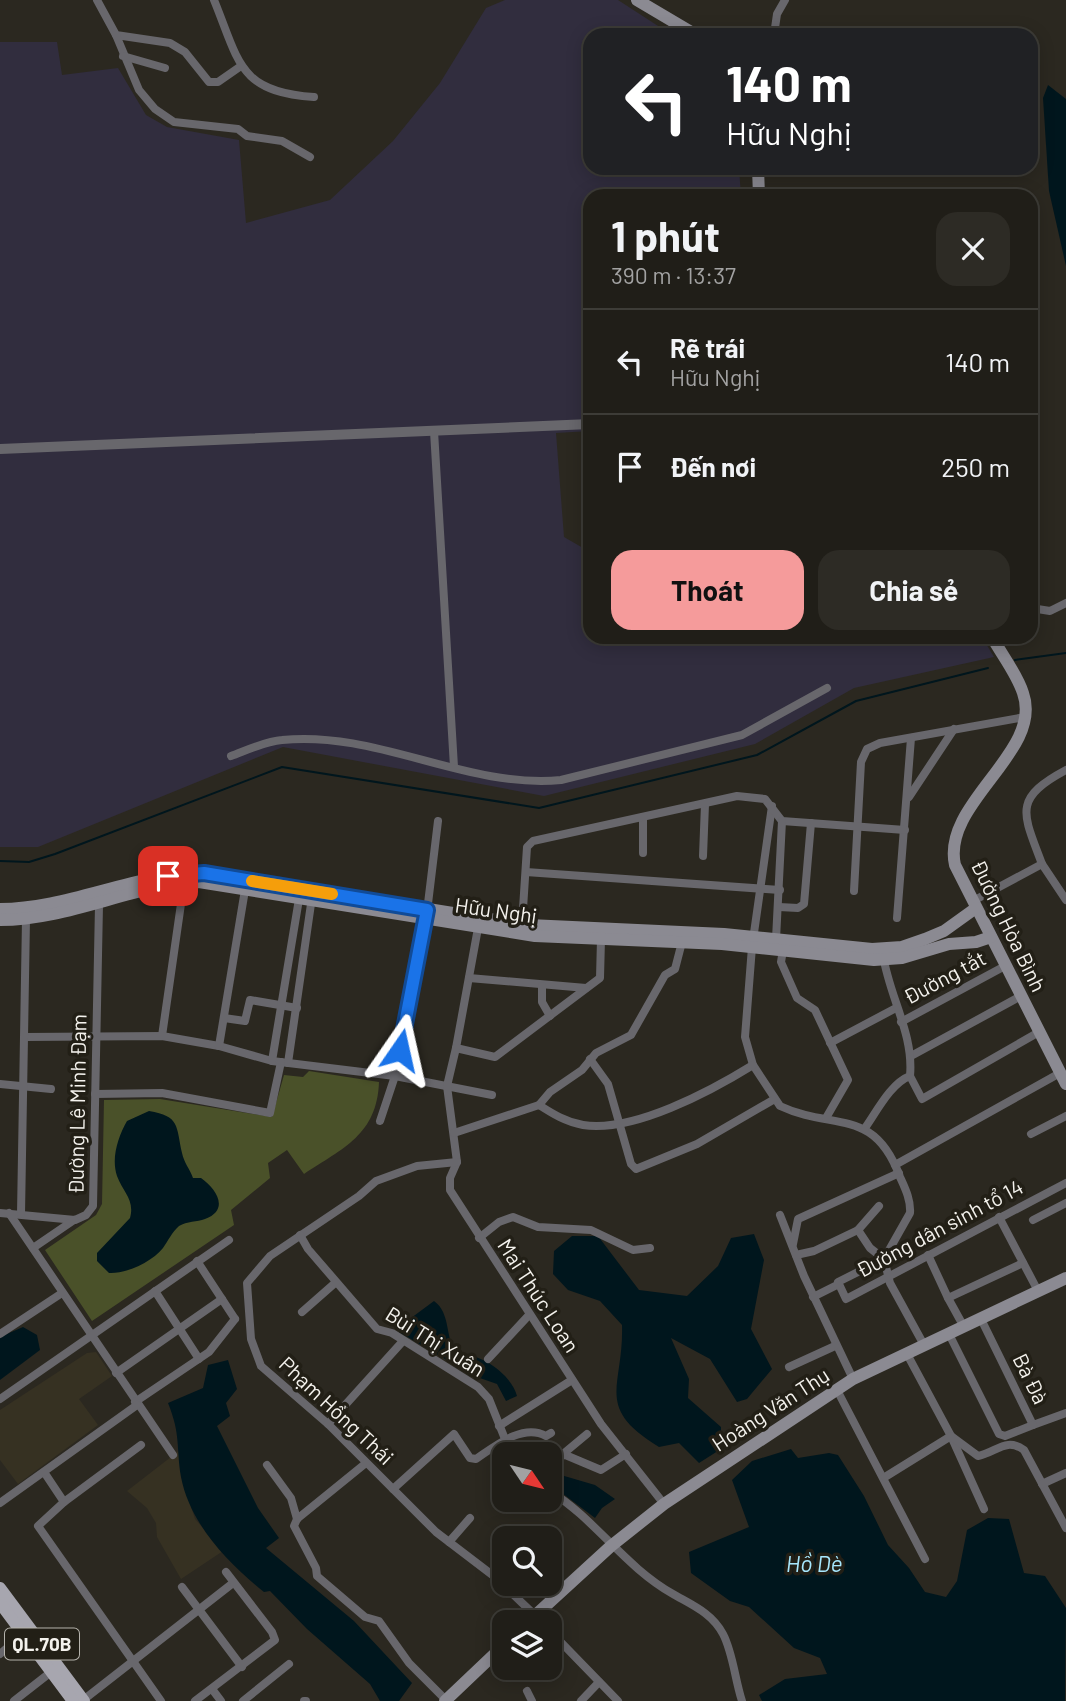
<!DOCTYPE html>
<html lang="vi">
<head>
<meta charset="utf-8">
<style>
	:root { --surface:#201e18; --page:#2d2b25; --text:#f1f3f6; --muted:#a2a2a2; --line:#3d3c37; --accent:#f59b9b }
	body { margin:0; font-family:Barlow,sans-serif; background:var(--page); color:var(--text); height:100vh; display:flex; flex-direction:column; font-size:26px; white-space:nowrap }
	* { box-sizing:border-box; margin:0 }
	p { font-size:23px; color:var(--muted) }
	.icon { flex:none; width:38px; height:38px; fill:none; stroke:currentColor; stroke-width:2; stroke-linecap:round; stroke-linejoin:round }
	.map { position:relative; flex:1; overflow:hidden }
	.details { position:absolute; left:583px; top:189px; width:455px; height:455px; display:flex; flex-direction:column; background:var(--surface); border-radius:21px; box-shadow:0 4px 18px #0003,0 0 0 2px var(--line) }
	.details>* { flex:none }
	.banner { position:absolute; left:583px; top:28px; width:455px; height:147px; border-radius:21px; box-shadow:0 4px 18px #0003,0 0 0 2px var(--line); background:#202124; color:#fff; overflow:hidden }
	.needle { width:46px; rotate:125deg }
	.fabs { position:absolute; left:492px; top:1442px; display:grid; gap:14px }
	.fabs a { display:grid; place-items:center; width:70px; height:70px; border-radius:14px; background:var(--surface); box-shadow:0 4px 18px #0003,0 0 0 2px var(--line); font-size:35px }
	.pin { position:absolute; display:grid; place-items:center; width:60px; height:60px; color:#fff; margin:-30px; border-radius:14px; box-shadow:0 4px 10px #0006 }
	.me { position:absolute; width:77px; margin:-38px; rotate:11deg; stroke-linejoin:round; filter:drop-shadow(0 0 5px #0008) }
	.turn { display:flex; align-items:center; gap:24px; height:147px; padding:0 28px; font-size:32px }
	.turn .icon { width:91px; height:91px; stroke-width:2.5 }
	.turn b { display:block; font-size:49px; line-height:60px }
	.round { display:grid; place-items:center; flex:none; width:74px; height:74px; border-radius:21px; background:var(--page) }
	.overview { display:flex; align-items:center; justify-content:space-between; height:119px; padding:0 28px }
	h1 { font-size:42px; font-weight:700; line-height:52px }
	.primary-button { display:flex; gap:14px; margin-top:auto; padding:14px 28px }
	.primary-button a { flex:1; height:80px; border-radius:21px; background:var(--accent); color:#111; font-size:28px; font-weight:700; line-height:80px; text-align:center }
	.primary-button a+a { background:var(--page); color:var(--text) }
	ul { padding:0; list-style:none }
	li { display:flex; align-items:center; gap:21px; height:105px; padding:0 28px; border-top:2px solid var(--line) }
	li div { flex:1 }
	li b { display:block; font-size:26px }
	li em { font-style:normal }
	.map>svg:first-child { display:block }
</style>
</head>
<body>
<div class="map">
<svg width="1066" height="1701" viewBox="0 0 1066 1701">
	<rect width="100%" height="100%" fill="#2b2820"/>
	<g fill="#363122">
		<polygon points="96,1352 112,1376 79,1399 98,1425 18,1484 0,1460 0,1410 87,1353"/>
		<polygon points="180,1450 181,1476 195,1519 223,1551 181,1579 157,1537 156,1523 147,1508 127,1491"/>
	</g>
	<polygon fill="#312d3e" points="505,0 618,0 672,35 590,35 590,168 739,168 741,196 590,196 590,431 556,433 564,537 590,552 590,637 982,637 994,657 854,688 755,744 544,796 283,747 38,847 0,847 0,42 57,42 62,75 118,68 146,115 167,127 239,140 246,223 330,200 393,141 440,83 486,8"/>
	<path fill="#4a5129" d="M 309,1071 L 379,1082 C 377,1135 343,1148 304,1174 L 287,1150 L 268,1163 L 270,1178 L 231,1210 L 234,1225 L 92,1321 L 45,1250 L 96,1215 L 102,1204 L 104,1100 L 160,1099 L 272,1117 L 284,1075 L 303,1077 Z"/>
	<g fill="#00161d">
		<polygon points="1048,85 1066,99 1066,266 1049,191 1043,98"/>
		<path d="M 149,1111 C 180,1116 176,1126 182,1153 C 184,1163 190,1169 193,1178 L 201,1178 C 215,1188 231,1209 205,1219 C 197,1222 187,1221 179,1226 C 172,1232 168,1241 163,1248 C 152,1262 126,1274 109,1273 L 97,1261 L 97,1253 L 130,1218 C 135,1200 123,1192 117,1176 C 111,1158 118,1137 127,1121 Z"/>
		<path d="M 754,1234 L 764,1260 L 751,1329 L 772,1369 L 747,1399 L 737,1402 L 710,1359 L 671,1338 L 689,1379 L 688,1398 L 721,1427 L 721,1449 L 699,1463 L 679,1443 L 659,1447 C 593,1407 624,1387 622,1325 L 600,1301 L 568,1290 L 553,1274 L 554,1251 L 572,1236 L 598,1236 L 639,1290 L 687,1296 L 718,1266 L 731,1238 Z"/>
		<path d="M 434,1301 C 451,1313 445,1338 456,1354 C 478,1352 511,1373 517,1396 L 506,1401 L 497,1384 L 474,1376 L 399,1332 L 407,1321 Z"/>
		<polygon points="23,1327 37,1335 40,1350 0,1380 0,1337"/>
		<path d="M 228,1360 L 237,1389 L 226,1403 L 230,1416 L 217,1426 L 258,1508 L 279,1538 L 266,1548 L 354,1621 L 412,1683 L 399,1701 L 380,1701 L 370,1684 L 307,1629 L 270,1591 L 264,1592 C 228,1563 190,1524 181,1477 C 176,1447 181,1435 168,1403 L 203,1388 L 208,1365 Z"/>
		<polygon points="791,1449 798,1458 829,1453 838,1455 864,1496 888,1545 909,1568 925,1592 946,1597 957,1581 967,1530 988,1518 1009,1519 1024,1573 1045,1576 1066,1608 1065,1701 762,1701 759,1695 785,1679 827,1674 820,1658 794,1648 749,1607 730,1601 691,1573 689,1552 749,1527 732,1480 752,1461"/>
		<polygon points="554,1473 595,1485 615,1499 602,1508 595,1518 550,1484 550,1479"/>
	</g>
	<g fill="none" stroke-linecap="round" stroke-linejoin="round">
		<g stroke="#00161d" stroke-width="2">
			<polyline points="1015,660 1066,653"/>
			<polyline points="0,861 29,862 55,854 282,767 539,808 757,755 856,701 988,668"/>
		</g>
		<g stroke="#68676c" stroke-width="8">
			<polyline points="97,0 116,35 170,43 185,52 209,82 218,82 241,66"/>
			<path d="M 214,0 C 239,61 238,92 314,97"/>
			<polyline points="116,35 139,90 155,109 174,122 238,129 247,136 282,141 310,157"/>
			<polyline points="774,35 777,14 785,0"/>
			<polyline points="123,56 165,68"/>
			<polyline points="434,431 454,767"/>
			<polyline points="1031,608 1050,611 1066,603"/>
			<path d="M 231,756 C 247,750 266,741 282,740 C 377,730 466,789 561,780 L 742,735 L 827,688"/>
			<polyline points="909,797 954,729"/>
			<path d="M 772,806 L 752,947 L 745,1037 L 753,1065 L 780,1106 C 833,1131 874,1106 900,1177 C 905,1188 911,1200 910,1213 L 884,1259 L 890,1283 L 924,1345"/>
			<polyline points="643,853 643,817"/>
			<polyline points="703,856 705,804"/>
			<path d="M 1042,864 C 1023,813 1012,799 1066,770"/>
			<polyline points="526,872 780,890"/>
			<polyline points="854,891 861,762 867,749 880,743 1025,717"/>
			<polyline points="973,901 1042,864 1066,900"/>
			<polyline points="779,907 798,908 804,904 811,823"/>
			<polyline points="897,918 911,738"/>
			<polyline points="522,924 527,847 533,841 737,796 765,799 782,821 905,830"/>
			<polyline points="478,928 456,1048 495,1057 600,978 601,939"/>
			<polyline points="776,939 782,821"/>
			<polyline points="783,950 781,962 797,998 815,1010 848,1080 826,1118"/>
			<polyline points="469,978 586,988"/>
			<polyline points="542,986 542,1002 550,1016"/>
			<polyline points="224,1018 245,1021 250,1000 297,1008"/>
			<polyline points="901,1022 1005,966"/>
			<polyline points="162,1036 184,883"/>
			<polyline points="25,1037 162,1036 219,1046 272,1061 395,1076 492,1095"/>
			<polyline points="830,1043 896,1008"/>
			<polyline points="219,1046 245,890"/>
			<polyline points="456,1048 447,1086 457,1162 450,1178 450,1190 601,1424 664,1504"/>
			<polyline points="911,1056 1021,996"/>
			<polyline points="590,1059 608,1084 631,1164 636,1169 697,1144 773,1100"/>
			<polyline points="272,1061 299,899 302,896"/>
			<polyline points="288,1063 312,897"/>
			<polyline points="910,1076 922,1099 1039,1032"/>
			<polyline points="0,1084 51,1089"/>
			<polyline points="95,1094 162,1093 270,1113 281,1062"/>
			<polyline points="539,1105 550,1092 582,1070 596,1053 631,1035 665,975 675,969 682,942"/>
			<polyline points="380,1121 395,1076 426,920 438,821"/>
			<path d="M 865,1128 C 877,1111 891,1083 910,1076 C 914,1034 889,996 883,955"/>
			<path d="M 454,1133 L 539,1105 C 553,1114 566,1122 583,1125 C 633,1133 711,1091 753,1065"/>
			<polyline points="1031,1134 1066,1116"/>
			<polyline points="457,1162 417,1166 376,1181 359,1196 270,1256 247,1283 251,1339 261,1366 328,1424 436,1532 495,1577 542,1622"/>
			<polyline points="895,1165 1060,1073"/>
			<polyline points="879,1206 858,1230 870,1248 884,1259 838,1282 846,1299 1066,1183"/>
			<polyline points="0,1213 75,1220 86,1215 93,1206 99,905"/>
			<polyline points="9,1213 173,1455"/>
			<polyline points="21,1214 26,919"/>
			<polyline points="780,1215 804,1276 853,1379"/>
			<polyline points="999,1217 1038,1291"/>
			<polyline points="1033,1220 1066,1203"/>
			<polyline points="300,1235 308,1249 377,1329 392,1333 478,1387 489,1399 511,1454"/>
			<polyline points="479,1238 499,1222 513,1217 538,1227 591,1230 633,1250 650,1248"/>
			<polyline points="793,1244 798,1219 899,1173"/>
			<polyline points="33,1248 74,1220"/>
			<polyline points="796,1255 814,1251 858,1230"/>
			<polyline points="928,1255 948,1298"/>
			<polyline points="197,1261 235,1319"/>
			<polyline points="155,1291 199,1359"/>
			<polyline points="813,1297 839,1284"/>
			<polyline points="302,1312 335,1283"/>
			<polyline points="981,1319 1033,1425 1066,1413"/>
			<polyline points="964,1327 948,1298 1023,1263"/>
			<polyline points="0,1334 62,1293"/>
			<polyline points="949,1334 999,1434 1005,1436 1033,1425"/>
			<polyline points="907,1354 951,1436 984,1509"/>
			<polyline points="488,1359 529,1315"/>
			<polyline points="789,1367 835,1346"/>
			<polyline points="116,1373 222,1299"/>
			<polyline points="837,1390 925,1559"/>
			<polyline points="0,1399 229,1240"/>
			<polyline points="135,1402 209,1352 235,1319"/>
			<polyline points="328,1424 403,1341"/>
			<polyline points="499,1426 572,1380"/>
			<polyline points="563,1454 587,1434"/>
			<polyline points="366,1463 297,1519 294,1526 316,1568 317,1576 365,1617 379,1621 409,1663 446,1700"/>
			<polyline points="267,1465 291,1498 297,1519"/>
			<polyline points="44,1472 64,1502 38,1526 161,1701"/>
			<polyline points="550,1473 563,1454 601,1470 626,1454"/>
			<path d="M 885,1477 L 951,1436 L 978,1456 C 997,1452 1006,1437 1024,1450 L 1066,1528"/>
			<polyline points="1042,1484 1066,1473"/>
			<path d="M 393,1489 L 454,1434 L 470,1458 L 476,1459 C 495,1446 523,1423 546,1436 L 551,1433"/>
			<path d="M 550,1491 C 596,1520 625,1567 673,1594 C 692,1605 712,1613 723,1634 C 733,1653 735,1680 742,1701"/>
			<polyline points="64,1502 141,1445"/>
			<polyline points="0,1503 137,1405"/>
			<polyline points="449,1542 470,1518"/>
			<polyline points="182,1587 242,1667"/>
			<polyline points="550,1631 618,1701"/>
			<polyline points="0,1654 23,1634"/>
			<polyline points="212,1689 221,1701"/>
			<polyline points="527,1691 532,1701"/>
			<polyline points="14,1701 51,1672"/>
			<polyline points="82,1701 233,1583"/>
			<polyline points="195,1701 275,1640 272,1632 226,1572"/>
			<polyline points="243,1701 289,1664"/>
			<polyline points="304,1701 306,1701"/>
			<polyline points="581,1701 599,1682"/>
		</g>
		<polyline stroke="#68676c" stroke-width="10" points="0,449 590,424"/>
		<g stroke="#8b8a92" stroke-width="12">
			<polyline points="637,0 696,35"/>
			<polyline points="758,168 759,196"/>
			<path d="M 992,637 C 1002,655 1017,674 1023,693 C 1044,752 941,803 955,865 L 1066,1084"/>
			<path d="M 0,909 C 69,909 134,873 204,873 L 529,925 L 724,934 L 872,949 L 902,947 L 925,939 L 944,931 L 976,908"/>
			<path d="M 0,920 C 69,920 135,884 199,882 L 535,936 L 722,944 L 874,960 L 902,958 L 949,944 L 976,942 L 991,937"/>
			<polyline points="528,1622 611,1546 664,1504 853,1379 1066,1278"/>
			<polyline points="445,1701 504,1645"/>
		</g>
		<g stroke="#a7a6af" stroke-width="12">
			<polyline points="0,1588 84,1701"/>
			<polyline points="0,1603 73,1701"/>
		</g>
	</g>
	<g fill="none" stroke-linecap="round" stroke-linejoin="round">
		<defs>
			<polyline id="route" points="168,876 204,873 427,910 400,1050"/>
		</defs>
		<use href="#route" stroke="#114b97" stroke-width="18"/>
		<use href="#route" stroke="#1a73e8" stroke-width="12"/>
		<polyline stroke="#f59e0b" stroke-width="12" points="252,881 332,894"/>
	</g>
	<g text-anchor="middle" stroke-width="7" stroke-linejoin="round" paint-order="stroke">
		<rect fill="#221f16" stroke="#b5b3ac" stroke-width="2" x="5" y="1628.5" width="74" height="31" rx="5"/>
		<g font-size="19" font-weight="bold" fill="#f4f2ed">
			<text x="42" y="1651">QL.70B</text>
		</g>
		<g font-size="21" fill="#f4f2ed" stroke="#221f16">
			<text transform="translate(496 911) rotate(8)" y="7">Hữu Nghị</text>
			<text transform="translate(1008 926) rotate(64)" y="7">Đường Hòa Bình</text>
			<text transform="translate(945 978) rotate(-28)" y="7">Đường tắt</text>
			<text transform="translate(78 1104) rotate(-89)" y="7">Đường Lê Minh Đạm</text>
			<text transform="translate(940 1229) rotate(-28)" y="7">Đường dân sinh tổ 14</text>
			<text transform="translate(538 1296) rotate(57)" y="7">Mai Thúc Loan</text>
			<text transform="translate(435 1342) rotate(32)" y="7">Bùi Thị Xuân</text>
			<text transform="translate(1030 1379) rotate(64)" y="7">Bà Đà</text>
			<text transform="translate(771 1410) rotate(-33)" y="7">Hoàng Văn Thụ</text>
			<text transform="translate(336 1411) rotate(43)" y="7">Phạm Hồng Thái</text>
		</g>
		<g font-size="23" font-style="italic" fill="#a7e7fd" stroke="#221f16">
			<text x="814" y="1572">Hồ Dè</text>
		</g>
	</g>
</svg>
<div class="fabs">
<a><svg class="needle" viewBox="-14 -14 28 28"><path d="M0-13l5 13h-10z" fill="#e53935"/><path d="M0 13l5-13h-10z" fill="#a2a2a2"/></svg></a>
<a><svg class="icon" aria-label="search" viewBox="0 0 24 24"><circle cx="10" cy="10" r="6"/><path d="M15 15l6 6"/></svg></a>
<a><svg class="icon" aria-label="layers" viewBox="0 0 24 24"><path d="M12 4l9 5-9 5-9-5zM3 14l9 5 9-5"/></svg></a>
</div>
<div class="pin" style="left:168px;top:876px;background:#d93025"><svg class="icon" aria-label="arrive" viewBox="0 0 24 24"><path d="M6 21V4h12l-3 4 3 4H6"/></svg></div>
<svg class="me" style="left:400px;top:1050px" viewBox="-20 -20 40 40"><path d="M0-17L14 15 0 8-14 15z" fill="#1a73e8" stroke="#fff" stroke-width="4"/></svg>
<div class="banner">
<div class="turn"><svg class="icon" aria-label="left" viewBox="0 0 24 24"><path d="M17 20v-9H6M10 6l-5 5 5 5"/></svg><div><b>140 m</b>Hữu Nghị</div></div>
</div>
<section class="details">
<div class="overview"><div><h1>1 phút</h1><p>390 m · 13:37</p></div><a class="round"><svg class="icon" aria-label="close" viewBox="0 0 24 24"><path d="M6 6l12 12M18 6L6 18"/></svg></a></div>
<ul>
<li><svg class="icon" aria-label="left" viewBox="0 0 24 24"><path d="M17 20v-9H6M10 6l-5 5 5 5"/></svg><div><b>Rẽ trái</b><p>Hữu Nghị</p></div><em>140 m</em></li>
<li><svg class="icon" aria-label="arrive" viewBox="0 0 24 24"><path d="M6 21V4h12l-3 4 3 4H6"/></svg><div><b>Đến nơi</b></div><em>250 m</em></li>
</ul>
<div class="primary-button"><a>Thoát</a><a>Chia sẻ</a></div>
</section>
</div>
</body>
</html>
